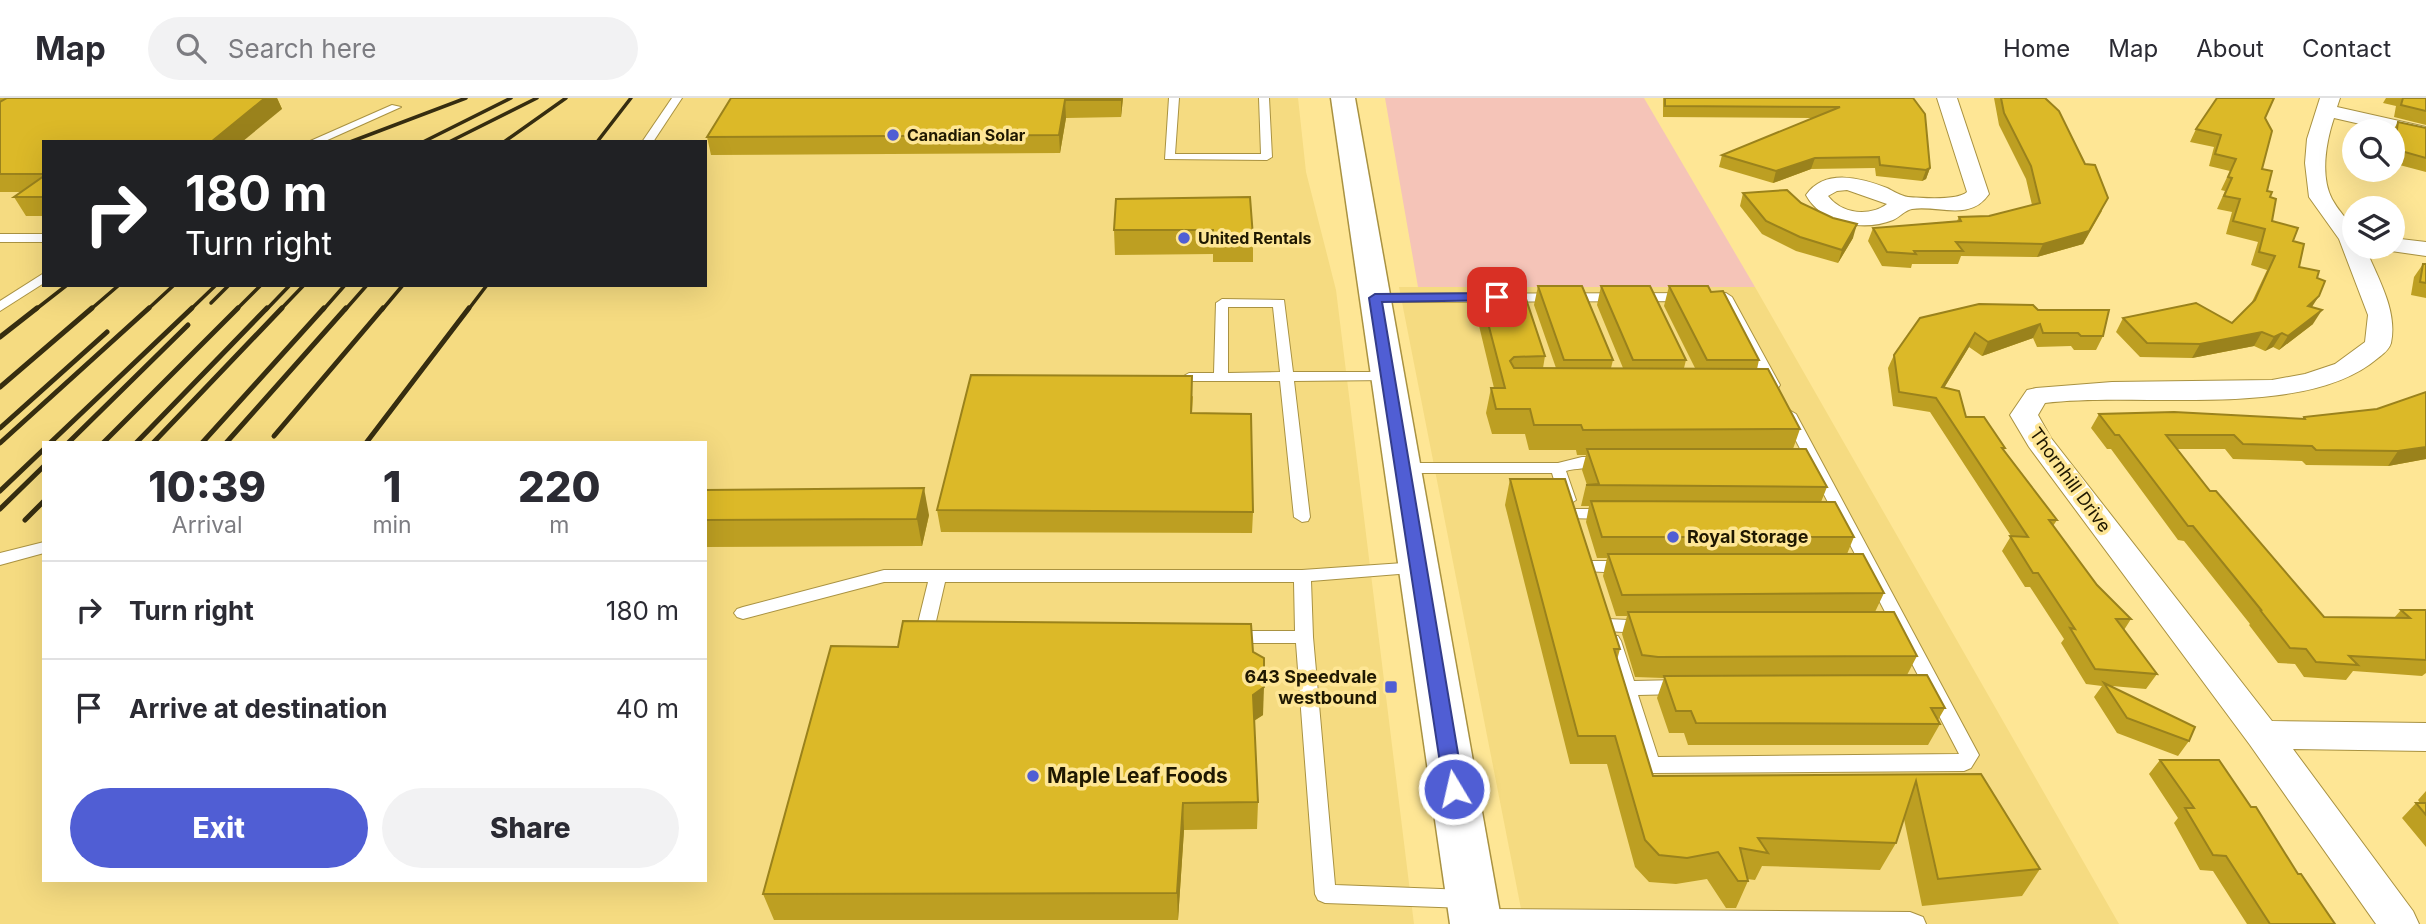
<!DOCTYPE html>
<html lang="en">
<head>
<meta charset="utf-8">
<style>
	:root { --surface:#fff; --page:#f2f2f3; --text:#2b2b33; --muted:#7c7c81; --line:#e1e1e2; --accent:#505ed4 }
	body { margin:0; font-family:Inter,sans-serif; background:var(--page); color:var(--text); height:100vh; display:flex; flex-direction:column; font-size:26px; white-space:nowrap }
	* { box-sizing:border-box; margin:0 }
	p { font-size:23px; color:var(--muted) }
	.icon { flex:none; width:38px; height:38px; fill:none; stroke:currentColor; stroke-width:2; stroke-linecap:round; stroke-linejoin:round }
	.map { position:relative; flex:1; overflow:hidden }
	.panel { position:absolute; left:42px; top:343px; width:665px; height:441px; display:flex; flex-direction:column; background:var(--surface); border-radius:0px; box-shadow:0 7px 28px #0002 }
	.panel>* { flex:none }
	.banner { position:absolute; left:42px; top:42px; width:665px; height:147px; border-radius:0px; box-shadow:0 7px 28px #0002; background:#202124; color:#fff; overflow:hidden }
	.tools { position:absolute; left:2342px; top:21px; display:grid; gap:14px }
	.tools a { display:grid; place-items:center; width:63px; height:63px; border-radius:50%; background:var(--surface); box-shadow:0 7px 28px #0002; font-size:35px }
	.pin { position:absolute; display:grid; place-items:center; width:60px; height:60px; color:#fff; margin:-30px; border-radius:14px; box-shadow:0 4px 10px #0006 }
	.me { position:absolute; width:77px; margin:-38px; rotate:351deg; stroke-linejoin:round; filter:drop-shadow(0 0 5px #0008) }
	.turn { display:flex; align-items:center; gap:24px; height:147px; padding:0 28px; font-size:32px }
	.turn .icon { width:91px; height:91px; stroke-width:2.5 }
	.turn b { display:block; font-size:49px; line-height:60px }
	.eta { display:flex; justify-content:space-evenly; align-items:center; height:119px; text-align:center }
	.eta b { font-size:42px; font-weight:800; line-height:49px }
	.button { display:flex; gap:14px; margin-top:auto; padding:14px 28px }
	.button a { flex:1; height:80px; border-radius:42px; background:var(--accent); color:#fff; font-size:28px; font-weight:800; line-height:80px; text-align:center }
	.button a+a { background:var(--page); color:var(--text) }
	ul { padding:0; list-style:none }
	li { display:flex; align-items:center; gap:21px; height:98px; padding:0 28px; border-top:2px solid var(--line) }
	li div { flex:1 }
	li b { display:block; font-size:26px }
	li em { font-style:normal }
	header { display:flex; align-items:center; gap:42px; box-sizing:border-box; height:98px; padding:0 35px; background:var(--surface); border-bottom:2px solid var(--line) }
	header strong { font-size:33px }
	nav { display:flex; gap:38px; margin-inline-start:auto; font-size:24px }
	.search { width:490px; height:63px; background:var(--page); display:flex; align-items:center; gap:18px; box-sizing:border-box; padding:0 24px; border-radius:38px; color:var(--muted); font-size:26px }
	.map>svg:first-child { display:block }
</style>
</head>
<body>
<header>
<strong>Map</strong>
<div class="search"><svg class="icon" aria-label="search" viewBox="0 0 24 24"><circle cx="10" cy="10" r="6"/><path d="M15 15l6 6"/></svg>Search here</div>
<nav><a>Home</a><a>Map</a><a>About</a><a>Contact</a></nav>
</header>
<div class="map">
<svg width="2426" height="826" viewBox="0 0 2426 826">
	<rect width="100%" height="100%" fill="#fee695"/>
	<g fill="#f5db81" fill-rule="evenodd">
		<path d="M 0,0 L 1298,0 L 1306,74 L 1336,192 L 1414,826 L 0,826 ZM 44,44 L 705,44 L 705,187 L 44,187 ZM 44,345 L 705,345 L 705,782 L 44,782 Z"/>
		<polygon points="1399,189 1755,189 2119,826 1524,826"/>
	</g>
	<polygon fill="#f5c4b8" points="1385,0 1644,0 1755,189 1418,189"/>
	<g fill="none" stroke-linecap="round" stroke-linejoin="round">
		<defs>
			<g id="lane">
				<polygon points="672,0 682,0 653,44 642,44"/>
				<polygon points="1169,0 1179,0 1175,56 1261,56 1259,0 1269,0 1272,59 1267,62 1165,61"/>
				<polygon points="392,7 401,9 323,44 308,44"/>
				<rect x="0" y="136" width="44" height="8"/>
				<polygon points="44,175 44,185 0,213 0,203"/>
				<polygon points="1726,195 1732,199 1780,287 1778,290 1773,291 1766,287 1722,203 1375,204 1369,200 1375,196"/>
				<path d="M 1222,201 L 1284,202 L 1293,274 L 1388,274 L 1395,278 L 1388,282 L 1294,283 L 1310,419 L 1308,423 L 1302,424 L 1294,419 L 1280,283 L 1189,283 L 1182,279 L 1189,275 L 1214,275 L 1216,205 ZM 1228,209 L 1273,209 L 1280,274 L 1228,275 Z"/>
				<polygon points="1789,312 1796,316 1979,657 1971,670 1964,673 1651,675 1644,672 1641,667 1603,543 1606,538 1618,538 1621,543 1634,583 1680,582 1686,584 1689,589 1686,594 1680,596 1638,597 1658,659 1959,656 1782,316"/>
				<path d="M 1582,359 L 1605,359 L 1613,364 C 1605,371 1579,369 1566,373 L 1576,402 L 1568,407 L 1560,402 L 1552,375 L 1402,375 L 1394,370 L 1402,365 L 1558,365 Z"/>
				<polygon points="1572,411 1608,411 1616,416 1608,421 1566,420 1564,416"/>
				<polygon points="44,444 44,455 0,467 0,455"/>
				<polygon points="1589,463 1625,463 1633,469 1625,475 1583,473 1581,469 1583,465"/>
				<polygon points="1418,464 1424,466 1426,470 1424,474 1311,483 1313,539 1335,787 1467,792 1474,795 1477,801 1474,807 1467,810 1325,805 1318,802 1315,796 1296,545 1233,545 1227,543 1224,539 1227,535 1233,533 1295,533 1294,484 945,484 934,532 940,538 937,542 931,544 918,541 915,537 928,484 884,484 743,521 737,519 734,515 737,511 743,509 884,472 1302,472"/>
				<path d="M 1607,521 L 1649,523 L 1652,527 L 1649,531 C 1636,535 1614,535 1601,531 L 1598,527 L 1601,523 Z"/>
				<polygon points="1481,811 1910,814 1923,819 1926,826 1473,826 1470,820 1473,813"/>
			</g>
			<g id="street">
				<path d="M 1937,0 L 1957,0 L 1989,96 C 1970,124 1939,107 1912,111 C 1905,112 1900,119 1893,122 C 1863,134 1822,126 1806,97 C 1825,70 1861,80 1887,90 C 1893,93 1901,98 1908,99 C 1921,100 1957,103 1967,94 ZM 1847,92 L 1887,106 C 1869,119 1842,116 1828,98 L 1837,93 Z"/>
				<path d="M 2320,0 L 2340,0 L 2337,9 L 2426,29 L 2426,41 L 2334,20 C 2326,44 2320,78 2332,101 C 2344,123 2354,121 2354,149 L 2365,149 C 2377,179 2398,212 2391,245 C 2389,252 2383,256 2378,260 C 2305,323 2138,293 2045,305 L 2038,317 L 2051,340 L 2272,623 L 2426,625 L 2426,653 L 2293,651 L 2413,813 L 2419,826 L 2376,826 L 2250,647 L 2029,349 L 2010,317 L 2027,292 L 2036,290 L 2112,284 L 2272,282 L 2305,276 L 2335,266 L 2365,244 L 2368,217 L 2339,141 L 2309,99 L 2305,65 L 2307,41 Z"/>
				<polygon points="2392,140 2426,144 2426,158 2384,152 2382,149 2392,149"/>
			</g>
			<polygon id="secondary" points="1331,0 1355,0 1502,826 1450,826"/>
		</defs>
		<use href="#lane" stroke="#a99241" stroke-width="2"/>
		<use href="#street" stroke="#a99241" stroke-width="2"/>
		<use href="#secondary" stroke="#a99241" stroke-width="3"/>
		<use href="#lane" fill="#fff" fill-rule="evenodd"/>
		<use href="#street" fill="#fff" fill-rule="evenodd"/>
		<use href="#secondary" fill="#fff" fill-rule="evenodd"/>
		<g stroke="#362d10" stroke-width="3.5">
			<polyline points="350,44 466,0"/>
			<polyline points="423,44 511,0"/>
			<polyline points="449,44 537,0"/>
			<polyline points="504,44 566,0"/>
			<polyline points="597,44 631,0"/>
			<polyline points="211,205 229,187"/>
			<polyline points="35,212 67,187"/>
			<polyline points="90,212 119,187"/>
			<polyline points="147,212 174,187"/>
			<polyline points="190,212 216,187"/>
			<polyline points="236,212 261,187"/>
			<polyline points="266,212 290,187"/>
			<polyline points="280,212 304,187"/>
			<polyline points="323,212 345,187"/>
			<polyline points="345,212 367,187"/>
			<polyline points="382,212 403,187"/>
			<polyline points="468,212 487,187"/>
		</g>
		<g stroke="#362d10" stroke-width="5">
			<polyline points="0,239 37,210"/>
			<polyline points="0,289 92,210"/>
			<polyline points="0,330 107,234"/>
			<polyline points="274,338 383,210"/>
			<polyline points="0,345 149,210"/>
			<polyline points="50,345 192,210"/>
			<polyline points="68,345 188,227"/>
			<polyline points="103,345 238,210"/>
			<polyline points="136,345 267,210"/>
			<polyline points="153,345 282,210"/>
			<polyline points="202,345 324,210"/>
			<polyline points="226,345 346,210"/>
			<polyline points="366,345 469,210"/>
			<polyline points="0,393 44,351"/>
			<polyline points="0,411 44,368"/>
			<polyline points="25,422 44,403"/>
		</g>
	</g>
	<g fill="#bd9f22">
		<polygon points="0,0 277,0 282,11 44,44 44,118 26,118 14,99 21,94 0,94"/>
		<polygon points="731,0 1123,0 1121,19 1066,20 1060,55 711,57 707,39"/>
		<polygon points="1663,0 1913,0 1930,70 1926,81 1922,83 1876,78 1875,70 1811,71 1773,85 1719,69 1722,57 1813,20 1663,19"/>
		<polygon points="1994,0 2045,0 2102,113 2083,146 2037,159 1961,158 1958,166 1912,166 1911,170 1882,168 1868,143 1873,130 1957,123 1959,119 1989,118 2032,107 2026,81 1999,27"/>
		<polygon points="2386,0 2426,0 2426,27 2394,19 2396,8 2383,5"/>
		<polygon points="2265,20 2262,71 2267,93 2270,99 2272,123 2293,143 2299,169 2317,180 2312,209 2313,226 2279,252 2273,249 2265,253 2254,248 2192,260 2140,259 2116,234 2123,220 2232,225 2251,206 2267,172 2251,167 2258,144 2226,136 2232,114 2217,111 2225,93 2221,92 2230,73 2209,68 2214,49 2190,44 2196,31"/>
		<polygon points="2398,24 2426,30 2426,74 2392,65 2392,34"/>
		<polygon points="1743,95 1801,105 1853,140 1838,165 1796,153 1762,136 1740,108"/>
		<polygon points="1116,101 1253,139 1253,164 1213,164 1213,156 1115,157 1114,132"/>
		<polygon points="2423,166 2426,166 2426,200 2411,197 2414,179"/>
		<polygon points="1477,183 1545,258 1543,270 1556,270 1534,207 1538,188 1613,262 1611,270 1623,270 1597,207 1601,188 1686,262 1684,270 1695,270 1664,208 1669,188 1711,194 1759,262 1757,271 1800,331 1793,351 1827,389 1821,404 1854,439 1847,456 1884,495 1875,514 1917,558 1907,577 1945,610 1938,622 1940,626 1928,647 1688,647 1684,635 1669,635 1657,600 1664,580 1635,579 1622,536 1627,518 1616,518 1603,478 1607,460 1597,460 1586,424 1589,408 1581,408 1586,387 1587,387 1582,372 1586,357 1577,357 1576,352 1529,352 1525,336 1492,336 1486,315 1491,290 1494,290 1474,207"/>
		<polygon points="2038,212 2103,238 2096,252 2074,252 2071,248 2037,249 2033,240 1982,258 1969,249 1944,290 1966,319 2005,350 2004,352 2057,422 2053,428 2097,487 2131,521 2124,532 2157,576 2146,591 2112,588 2189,643 2178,658 2117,635 2094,599 2102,588 2086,586 2061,545 2064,541 2030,489 2025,489 2002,453 2011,438 1930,314 1893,308 1888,270 1894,257"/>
		<polygon points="1193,298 1192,315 1253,414 1252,435 941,434 937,412"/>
		<polygon points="2099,316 2303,321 2304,319 2426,361 2388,368 2306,367 2302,363 2233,361 2225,351 2177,351 2210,393 2324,519 2394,520 2401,512 2426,512 2426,575 2422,578 2353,573 2346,582 2304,579 2295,566 2278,565 2249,527 2250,526 2184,443 2178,442 2111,351 2107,351 2091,330"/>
		<polygon points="1510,381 1620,551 1617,562 1653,678 1981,676 2040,771 2022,798 1922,808 1904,721 1896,745 1880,772 1762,768 1755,782 1747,781 1748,783 1736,810 1726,810 1707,781 1676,786 1649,784 1635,769 1607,666 1570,666 1505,407"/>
		<polygon points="705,392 929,417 922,448 705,449"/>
		<polygon points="1253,554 1263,617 1254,623 1258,704 1257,731 1184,732 1178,822 774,822 763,796"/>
		<polygon points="2160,662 2251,709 2298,776 2335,826 2247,826 2213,773 2200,772 2174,725 2178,720 2149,676"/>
		<polygon points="2426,693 2426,749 2402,720 2416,705 2420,705 2418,702"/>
	</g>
	<g fill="#9a821c">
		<polygon points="265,0 277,0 282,11 242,44 211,44"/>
		<polygon points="1121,0 1123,0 1121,19"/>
		<polygon points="1065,2 1066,20 1060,55 1059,37"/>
		<polygon points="1815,60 1811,71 1773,85 1776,73"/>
		<polygon points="1930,70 1926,81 1922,83 1926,72"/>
		<polygon points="2108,100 2083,146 2037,159 2043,146"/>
		<polygon points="1857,126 1853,140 1838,165 1842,152"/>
		<polygon points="2319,198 2310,212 2308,208"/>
		<polygon points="2322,212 2313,226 2279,252 2288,238"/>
		<polygon points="2040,226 2033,240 1982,258 1988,244"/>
		<polygon points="2262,234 2254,248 2192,260 2200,246"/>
		<polygon points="1975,235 1969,249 1936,303 1942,289"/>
		<polygon points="2282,235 2273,249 2265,253 2274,239"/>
		<polygon points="2426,349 2426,361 2388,368 2398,353"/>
		<polygon points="924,390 929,417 922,448 917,421"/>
		<polygon points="1264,589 1263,617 1252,624 1253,597"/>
		<polygon points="1183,705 1184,732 1178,822 1177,795"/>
	</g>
	<g fill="#dcb928" stroke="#9a821c" stroke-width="2">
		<polygon points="7,0 265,0 211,44 44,44 44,76 0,76 0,4"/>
		<polygon points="731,0 1121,0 1121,2 1065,2 1059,37 707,39"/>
		<polygon points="1665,0 1913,0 1925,16 1930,70 1926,72 1880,67 1879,59 1815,60 1776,73 1722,57 1840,9 1665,8"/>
		<polygon points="2001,0 2045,0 2059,13 2085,66 2095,67 2108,100 2089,133 2043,146 1956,144 1963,153 1914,153 1916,156 1887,154 1873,130 1961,123 1959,119 1989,118 2040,105 2031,68 2004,15"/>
		<polygon points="2217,0 2274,0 2265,20 2272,33 2262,71 2272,73 2267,93 2272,94 2270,99 2276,101 2272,123 2298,130 2293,143 2304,146 2299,169 2319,173 2317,180 2325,183 2319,198 2308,208 2322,212 2288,238 2282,235 2274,239 2262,234 2200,246 2147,245 2123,220 2196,205 2232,225 2255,202 2275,158 2259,154 2265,131 2233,123 2240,101 2224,98 2232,80 2228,79 2236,61 2215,56 2221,37 2196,31"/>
		<polygon points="2403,0 2426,0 2426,13 2401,7"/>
		<polygon points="2398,24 2426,30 2426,60 2394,51"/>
		<polygon points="44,78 44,99 14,99"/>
		<polygon points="1787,92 1801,105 1833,120 1857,126 1842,152 1800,139 1766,123 1743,95"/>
		<polygon points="1250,99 1253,139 1213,140 1213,132 1114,132 1116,101"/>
		<polygon points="2423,166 2426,166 2426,185 2420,184"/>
		<polygon points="1477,183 1520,183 1545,258 1514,259 1510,263 1514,270 1768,271 1800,331 1583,332 1581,327 1534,327 1530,311 1496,311 1491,290 1505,290"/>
		<polygon points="1538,188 1582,188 1613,262 1564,262"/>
		<polygon points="1601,188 1650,188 1686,262 1633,262"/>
		<polygon points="1669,188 1708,188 1711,194 1723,193 1759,262 1707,262"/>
		<polygon points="1979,206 2033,207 2038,212 2109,212 2103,238 2081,238 2078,235 2043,235 2040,226 1988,244 1975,235 1942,289 1959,293 1966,319 1984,319 2005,350 2002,350 2057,422 2049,422 2097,487 2131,521 2116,521 2157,576 2095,571 2070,530 2075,531 2038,475 2033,475 2010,438 2028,439 1936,300 1899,294 1894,257 1920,220"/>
		<polygon points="971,277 1192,278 1191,315 1251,316 1253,414 937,412"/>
		<polygon points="2426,294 2426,349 2398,353 2316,352 2312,348 2243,346 2234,337 2166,337 2210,393 2216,393 2324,519 2410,520 2401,512 2426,512 2426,562 2349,558 2358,567 2316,564 2306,551 2290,550 2260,512 2262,513 2193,428 2188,428 2119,337 2115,337 2099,316 2174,314 2305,321 2304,319 2377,311"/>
		<polygon points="1587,351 1806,351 1827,389 1586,387 1599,386"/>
		<polygon points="1510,381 1565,381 1620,551 1614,551 1653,678 1981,676 2040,771 1938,781 1916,683 1896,745 1758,740 1768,755 1740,750 1748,783 1738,783 1718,754 1687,760 1659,757 1645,742 1615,638 1578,638"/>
		<polygon points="924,390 917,421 705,422 705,392"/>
		<polygon points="1591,403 1835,404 1854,439 1602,439"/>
		<polygon points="1608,456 1863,456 1884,495 1622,497"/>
		<polygon points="1628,514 1894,514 1917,558 1658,559 1642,557"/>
		<polygon points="903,523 1251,526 1253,554 1264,560 1264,589 1253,597 1258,704 1183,705 1177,795 763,796 831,548 898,549"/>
		<polygon points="1927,577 1945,610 1931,610 1940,626 1696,625 1691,613 1676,613 1664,578"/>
		<polygon points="2104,585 2195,629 2189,643 2127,620"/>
		<polygon points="2160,662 2219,662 2251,709 2256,709 2298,776 2301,776 2335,826 2270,826 2226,758 2213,757 2185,710 2194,710"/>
		<polygon points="2416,705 2426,705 2426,717"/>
	</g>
	<polygon fill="#505ed4" stroke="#343d8a" stroke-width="2" points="1497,195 1502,197 1502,202 1382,204 1464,691 1461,697 1454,699 1447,697 1444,691 1369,200 1375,196"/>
	<g fill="#505ed4" stroke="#fee695" stroke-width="2.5">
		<circle cx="893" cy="37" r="7"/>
		<circle cx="1184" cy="140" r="7"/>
		<circle cx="1673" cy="439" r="7"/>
		<rect x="1384" y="582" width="14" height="14" rx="3.5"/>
		<circle cx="1033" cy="678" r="7"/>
	</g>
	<g text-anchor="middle" stroke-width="7" stroke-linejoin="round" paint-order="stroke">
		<g font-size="16" font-weight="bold" fill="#1f1801" stroke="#fee695" text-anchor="start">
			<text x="907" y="43">Canadian Solar</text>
			<text x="1198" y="146">United Rentals</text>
		</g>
		<g font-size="18" fill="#1f1801" stroke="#fee695">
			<text transform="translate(2070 382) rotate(54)" y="6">Thornhill Drive</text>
		</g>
		<g font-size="18" font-weight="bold" fill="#1f1801" stroke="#fee695" text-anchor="start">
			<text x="1687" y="445">Royal Storage</text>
			<text x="1377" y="585" text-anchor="end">643 Speedvale<tspan x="1377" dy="21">westbound</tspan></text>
		</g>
		<g font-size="21" font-weight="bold" fill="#1f1801" stroke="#fee695" text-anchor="start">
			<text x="1047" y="685">Maple Leaf Foods</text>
		</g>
	</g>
</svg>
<div class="tools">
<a><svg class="icon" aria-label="search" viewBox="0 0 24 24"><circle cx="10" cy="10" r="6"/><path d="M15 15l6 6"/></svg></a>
<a><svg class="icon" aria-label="layers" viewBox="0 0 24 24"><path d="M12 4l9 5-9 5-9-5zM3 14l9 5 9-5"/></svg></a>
</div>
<div class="pin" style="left:1497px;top:199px;background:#d93025"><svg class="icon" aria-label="arrive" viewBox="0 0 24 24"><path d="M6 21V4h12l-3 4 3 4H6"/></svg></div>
<svg class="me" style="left:1454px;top:691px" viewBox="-20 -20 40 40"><circle r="17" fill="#505ed4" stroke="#fff" stroke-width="3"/><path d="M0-11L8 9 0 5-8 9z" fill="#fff"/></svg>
<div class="banner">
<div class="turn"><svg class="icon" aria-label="right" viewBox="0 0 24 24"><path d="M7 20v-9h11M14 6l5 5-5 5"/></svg><div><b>180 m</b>Turn right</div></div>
</div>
<section class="panel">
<div class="eta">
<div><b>10:39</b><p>Arrival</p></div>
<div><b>1</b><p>min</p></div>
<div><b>220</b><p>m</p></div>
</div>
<ul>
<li><svg class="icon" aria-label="right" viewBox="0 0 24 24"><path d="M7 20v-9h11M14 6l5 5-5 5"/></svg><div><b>Turn right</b></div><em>180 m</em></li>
<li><svg class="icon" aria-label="arrive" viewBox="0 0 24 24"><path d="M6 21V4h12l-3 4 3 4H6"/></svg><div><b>Arrive at destination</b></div><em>40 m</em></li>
</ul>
<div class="button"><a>Exit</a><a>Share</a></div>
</section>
</div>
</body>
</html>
